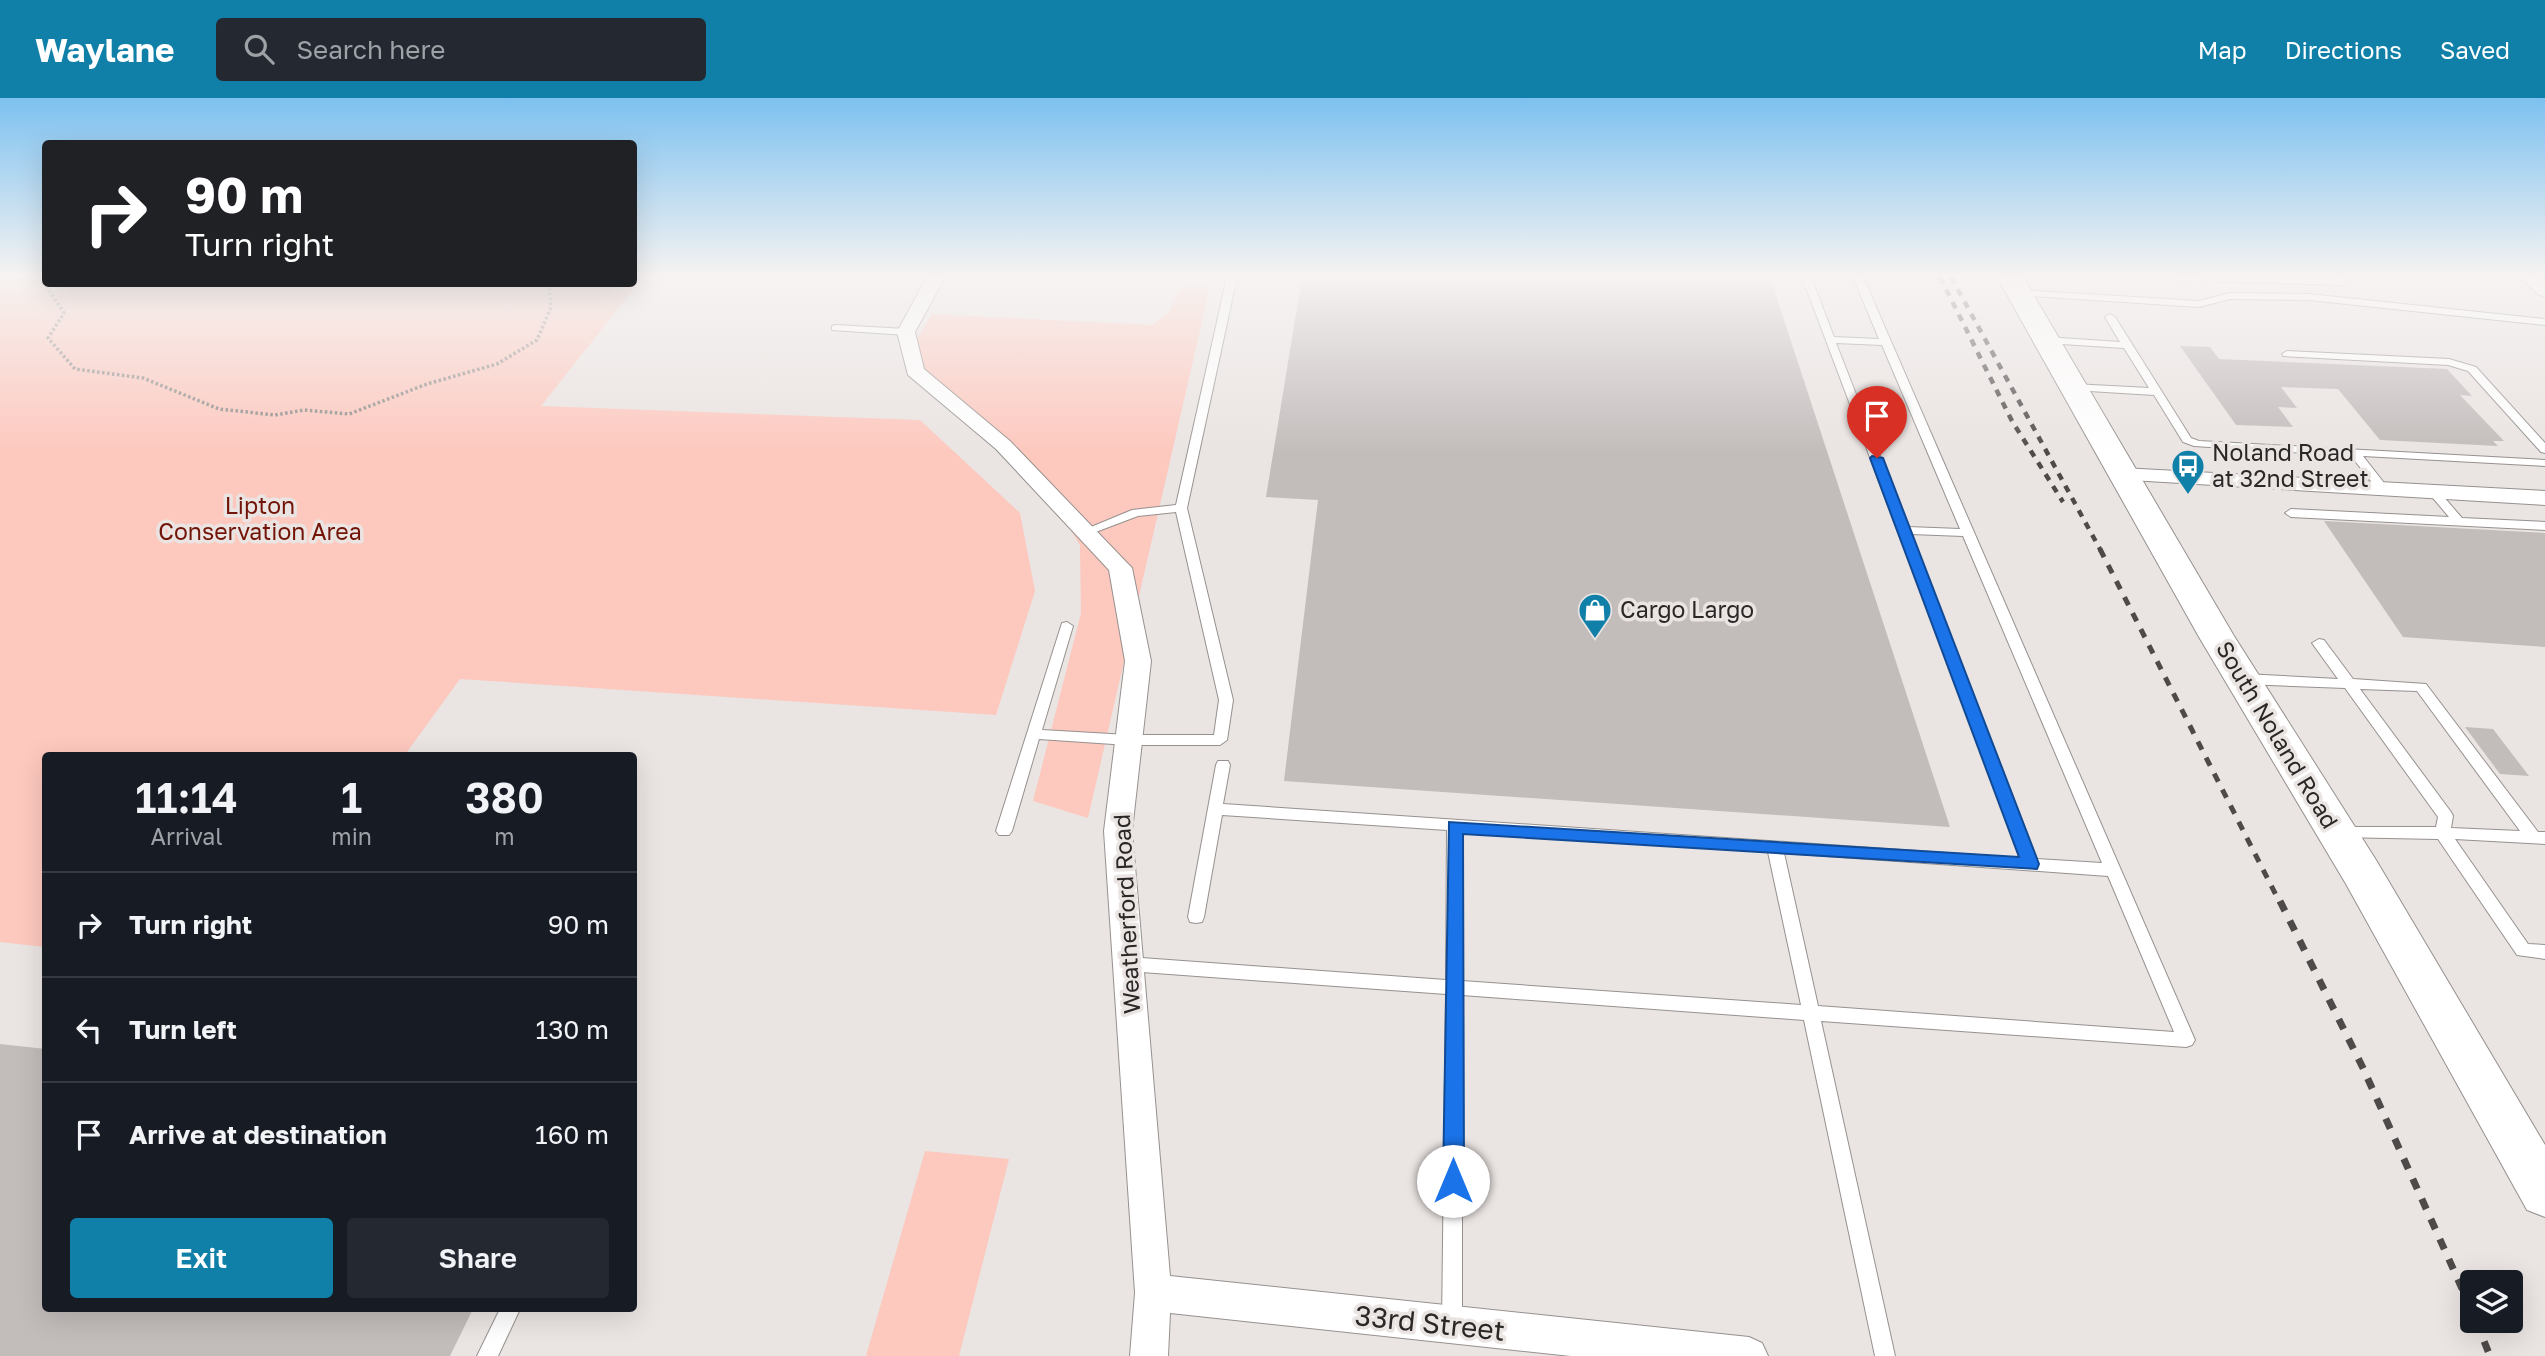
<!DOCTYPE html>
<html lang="en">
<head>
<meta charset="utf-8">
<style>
	:root { --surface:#171b24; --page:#242831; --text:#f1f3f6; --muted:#9ea1a6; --line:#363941; --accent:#1080a8 }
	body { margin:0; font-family:"Golos Text",sans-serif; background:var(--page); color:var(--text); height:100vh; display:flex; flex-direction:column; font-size:26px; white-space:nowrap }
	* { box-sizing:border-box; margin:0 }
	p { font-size:23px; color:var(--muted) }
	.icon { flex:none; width:38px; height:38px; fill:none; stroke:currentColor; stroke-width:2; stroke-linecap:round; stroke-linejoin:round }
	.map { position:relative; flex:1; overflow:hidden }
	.drawer { position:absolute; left:42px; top:654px; width:595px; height:560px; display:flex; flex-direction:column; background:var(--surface); border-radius:7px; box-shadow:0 7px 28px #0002 }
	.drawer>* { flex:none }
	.guide { position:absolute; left:42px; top:42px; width:595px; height:147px; border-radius:7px; box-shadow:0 7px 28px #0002; background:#202124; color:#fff; overflow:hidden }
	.fabs { position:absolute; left:2460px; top:1172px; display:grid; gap:14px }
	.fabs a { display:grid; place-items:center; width:63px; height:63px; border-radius:7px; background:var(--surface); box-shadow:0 7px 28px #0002; font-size:35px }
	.pin { position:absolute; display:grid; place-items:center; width:60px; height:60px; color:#fff; margin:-72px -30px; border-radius:50% 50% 50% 0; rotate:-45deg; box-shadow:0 0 7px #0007 }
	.pin .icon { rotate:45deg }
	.me { position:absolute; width:77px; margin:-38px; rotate:0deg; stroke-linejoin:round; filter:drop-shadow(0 0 5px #0008) }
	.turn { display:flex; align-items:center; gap:24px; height:147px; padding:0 28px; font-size:32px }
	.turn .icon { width:91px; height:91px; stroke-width:2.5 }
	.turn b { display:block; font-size:49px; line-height:60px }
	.eta { display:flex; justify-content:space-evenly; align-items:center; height:119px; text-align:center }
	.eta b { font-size:42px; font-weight:600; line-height:49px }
	.button { display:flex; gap:14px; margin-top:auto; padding:14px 28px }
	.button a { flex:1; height:80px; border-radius:7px; background:var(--accent); color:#fff; font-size:28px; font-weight:600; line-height:80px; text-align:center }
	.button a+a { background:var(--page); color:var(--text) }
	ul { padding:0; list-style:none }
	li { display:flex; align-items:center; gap:21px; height:105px; padding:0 28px; border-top:2px solid var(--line) }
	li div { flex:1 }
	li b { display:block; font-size:26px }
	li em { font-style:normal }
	header { display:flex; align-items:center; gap:42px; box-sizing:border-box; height:98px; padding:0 35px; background:var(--accent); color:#fff }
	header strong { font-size:33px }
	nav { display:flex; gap:38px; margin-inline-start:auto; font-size:24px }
	.search { width:490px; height:63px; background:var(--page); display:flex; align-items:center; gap:18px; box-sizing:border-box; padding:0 24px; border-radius:7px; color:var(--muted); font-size:26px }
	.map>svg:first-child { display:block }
</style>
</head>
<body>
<header>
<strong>Waylane</strong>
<div class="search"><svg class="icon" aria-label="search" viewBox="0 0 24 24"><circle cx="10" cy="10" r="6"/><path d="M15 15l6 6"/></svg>Search here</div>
<nav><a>Map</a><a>Directions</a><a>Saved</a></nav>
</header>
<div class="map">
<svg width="2545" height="1258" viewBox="0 0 2545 1258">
	<rect width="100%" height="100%" fill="#eae4e2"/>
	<g fill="#fdc8be">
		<polygon points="0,179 45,179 46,186 634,186 634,179 643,179 541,308 920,322 1020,415 1035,493 996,617 460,581 404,658 46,658 45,849 0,844"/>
		<polygon points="1181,188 1210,189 1088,720 1033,703 1081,515 1080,447 1055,406 913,267 917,241 932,216 1153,227 1169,214"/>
		<polygon points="925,1053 1009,1061 959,1258 866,1258"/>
	</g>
	<g fill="#c2bcbb">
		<polygon points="1302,179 1770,179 1950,729 1284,683 1318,402 1266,399"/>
		<polygon points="2180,248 2210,249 2219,261 2447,271 2472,298 2460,297 2504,343 2493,343 2498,348 2380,342 2338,291 2281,289 2297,310 2278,309 2293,329 2236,327"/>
		<polygon points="2324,423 2545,435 2545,549 2403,539"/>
		<polygon points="2465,629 2493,631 2529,678 2500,676"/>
		<polygon points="0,946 46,951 46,1211 473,1211 450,1258 0,1258"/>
	</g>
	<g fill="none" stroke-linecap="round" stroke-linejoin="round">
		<defs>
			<g id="lane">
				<polygon points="1227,179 1237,179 1187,410 1233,602 1227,642 1220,647 1128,647 1039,641 1012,733 1009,737 999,737 996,733 1062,525 1067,524 1073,528 1042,632 1128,637 1214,637 1219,602 1176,414 1138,418 1085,438 1079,434 1132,412 1176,407"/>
				<path d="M 1802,179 L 1811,179 L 1834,239 L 1879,241 L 1853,179 L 1863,179 L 2195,942 L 2192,947 L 2186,949 L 1821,923 L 1895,1258 L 1875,1258 L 1804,922 L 1462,897 L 1462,1226 L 1459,1233 L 1452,1236 L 1445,1233 L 1442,1226 L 1446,896 L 1128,873 L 1122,871 L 1120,866 L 1122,861 L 1128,859 L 1446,882 L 1447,732 L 1222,717 L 1204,819 L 1202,824 L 1196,825 L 1190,824 L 1188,819 L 1216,667 L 1218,663 L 1228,663 L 1230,667 L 1223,706 L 2021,760 ZM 1836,245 L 1882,247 L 1960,431 L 1908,429 ZM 1911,436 L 1963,438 L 2102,765 L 2037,761 ZM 1462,733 L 1768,754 L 1801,907 L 1462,883 ZM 1784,755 L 2108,778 L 2174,934 L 1818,908 Z"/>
				<polygon points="2168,179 2336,181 2335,179 2344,179 2349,184 2344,187 2173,182"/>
				<polygon points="2019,192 2199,203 2230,195 2309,196 2545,221 2545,227 2309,202 2230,201 2199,209 2016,197 2016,193"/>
				<polygon points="2110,216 2115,219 2191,340 2199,343 2545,362 2545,368 2363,358 2388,390 2382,393 2378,392 2351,358 2194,348 2183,344 2154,297 2073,292 2068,289 2073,286 2149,290 2124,250 2046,245 2041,242 2046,239 2120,244 2105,219"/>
				<polygon points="836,227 906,231 911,234 906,237 832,232 832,228"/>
				<polygon points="2287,253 2449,261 2476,269 2545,345 2545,355 2541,354 2468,273 2448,267 2283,258 2282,256"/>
				<polygon points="2433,390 2437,391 2462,420 2545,424 2545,432 2291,419 2285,415 2291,411 2449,419 2427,393"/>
				<path d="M 2319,541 L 2324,542 L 2353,581 L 2426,586 L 2538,734 L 2545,734 L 2545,746 L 2455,741 L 2528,846 L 2545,847 L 2545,861 L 2517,857 L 2438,741 L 2337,739 L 2334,735 L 2337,731 L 2342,729 L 2436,729 L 2438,719 L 2345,590 L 2244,586 L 2237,581 L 2244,576 L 2338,581 L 2312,545 ZM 2360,591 L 2417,593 L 2520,733 L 2451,730 L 2453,718 L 2451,714 Z"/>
				<polygon points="500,1211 520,1211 498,1258 477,1258"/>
			</g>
			<g id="street">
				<polygon points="927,179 945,179 915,234 924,271 1010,343 1132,470 1151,563 1132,733 1170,1178 1749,1239 1762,1245 1768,1258 1571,1258 1170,1215 1168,1258 1130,1258 1135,1195 1104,733 1125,563 1109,472 996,351 908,277 897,234"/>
				<polygon points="2519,179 2538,179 2545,184 2545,198 2539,197"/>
				<polygon points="2122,370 2545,393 2545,407 2114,381 2111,376 2114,371"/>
			</g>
			<polygon id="primary" points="1997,179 2023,179 2234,538 2376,762 2545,1047 2545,1119 2527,1112 2346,786 2199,539"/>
		</defs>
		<use href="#lane" stroke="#96918f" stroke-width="2"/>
		<use href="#street" stroke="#96918f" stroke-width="2"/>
		<use href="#primary" stroke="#96918f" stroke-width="2"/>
		<polyline stroke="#918d8b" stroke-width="3.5" stroke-dasharray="2.5 2.5" stroke-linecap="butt" points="50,186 46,188 64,215 48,240 75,271 143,280 219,311 275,317 304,312 349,316 427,286 497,266 537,242 551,209 549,186"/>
		<use href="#lane" fill="#fff" fill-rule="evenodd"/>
		<use href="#street" fill="#fff" fill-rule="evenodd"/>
		<use href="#primary" fill="#fff" fill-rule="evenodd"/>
		<g stroke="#4d4a49" stroke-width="4.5" stroke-dasharray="7 7" stroke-linecap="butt">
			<polyline points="1940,179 2012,323 2063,404"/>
			<polyline points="1951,179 2101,453"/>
		</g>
		<polyline stroke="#4d4a49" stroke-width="5" stroke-dasharray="9 9" stroke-linecap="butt" points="2100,451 2280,805"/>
		<g stroke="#4d4a49" stroke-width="7" stroke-dasharray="11 11" stroke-linecap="butt">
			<polyline points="2280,803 2363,970 2473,1215"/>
			<polyline points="2476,1223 2490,1258"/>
		</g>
	</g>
	<linearGradient id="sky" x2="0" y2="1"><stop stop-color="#7dc1f0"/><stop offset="0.5" stop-color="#f6f3f2"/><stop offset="1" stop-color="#f6f3f2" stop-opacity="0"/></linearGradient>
	<rect width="2545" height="355" fill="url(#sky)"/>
	<polygon fill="#1a73e8" stroke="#114b97" stroke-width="2" points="1872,358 1883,360 2039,766 2037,771 1463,736 1464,1083 1461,1090 1453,1092 1446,1090 1443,1083 1449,724 2019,759 1870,360"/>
	<defs>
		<symbol id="bus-pin" viewBox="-11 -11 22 30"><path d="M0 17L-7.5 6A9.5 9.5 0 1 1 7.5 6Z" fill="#1080a8" stroke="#eae4e2"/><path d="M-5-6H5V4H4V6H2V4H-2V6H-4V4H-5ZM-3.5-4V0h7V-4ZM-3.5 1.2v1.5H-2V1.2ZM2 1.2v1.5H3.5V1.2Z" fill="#fff"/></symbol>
		<symbol id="shop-pin" viewBox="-11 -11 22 30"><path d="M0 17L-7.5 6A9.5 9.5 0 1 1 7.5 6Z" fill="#1080a8" stroke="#eae4e2"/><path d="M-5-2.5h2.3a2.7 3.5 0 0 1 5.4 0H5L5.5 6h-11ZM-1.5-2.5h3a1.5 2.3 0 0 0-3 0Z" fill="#fff"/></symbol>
	</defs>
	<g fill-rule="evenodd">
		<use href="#bus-pin" x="2169" y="349" width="38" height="52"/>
		<use href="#shop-pin" x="1576" y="493" width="38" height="52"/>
	</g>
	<g text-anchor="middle" stroke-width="7" stroke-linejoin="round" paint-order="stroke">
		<g font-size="23" fill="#2a2727" stroke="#eae4e2" text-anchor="start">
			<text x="2212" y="363">Noland Road<tspan x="2212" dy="26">at 32nd Street</tspan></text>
			<text x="1620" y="520">Cargo Largo</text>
		</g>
		<g font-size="23" fill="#721408" stroke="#eae4e2">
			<text x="260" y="416">Lipton<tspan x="260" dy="26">Conservation Area</tspan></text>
		</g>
		<g font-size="23" fill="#2a2727" stroke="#eae4e2">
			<text transform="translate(2277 637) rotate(59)" y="8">South Noland Road</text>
			<text transform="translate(1127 816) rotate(-93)" y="8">Weatherford Road</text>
		</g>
		<g font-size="28" fill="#2a2727" stroke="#eae4e2">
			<text transform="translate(1430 1225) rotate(6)" y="10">33rd Street</text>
		</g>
	</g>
</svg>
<div class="fabs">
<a><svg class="icon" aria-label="layers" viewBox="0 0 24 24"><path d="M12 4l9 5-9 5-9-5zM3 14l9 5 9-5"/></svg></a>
</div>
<div class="pin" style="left:1877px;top:360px;background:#d93025"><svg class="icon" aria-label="arrive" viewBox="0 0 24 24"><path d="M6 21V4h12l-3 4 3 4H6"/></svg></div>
<svg class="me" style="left:1453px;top:1083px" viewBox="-20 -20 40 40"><circle r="19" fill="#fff"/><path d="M0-13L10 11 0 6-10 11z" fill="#1a73e8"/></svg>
<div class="guide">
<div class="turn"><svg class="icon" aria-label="right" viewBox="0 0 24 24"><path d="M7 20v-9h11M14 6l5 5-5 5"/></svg><div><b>90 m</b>Turn right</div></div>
</div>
<section class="drawer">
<div class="eta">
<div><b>11:14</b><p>Arrival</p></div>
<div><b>1</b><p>min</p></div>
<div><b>380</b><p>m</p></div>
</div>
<ul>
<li><svg class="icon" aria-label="right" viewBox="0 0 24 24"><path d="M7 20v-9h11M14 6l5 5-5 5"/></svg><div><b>Turn right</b></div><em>90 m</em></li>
<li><svg class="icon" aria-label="left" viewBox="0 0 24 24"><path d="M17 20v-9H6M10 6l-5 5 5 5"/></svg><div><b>Turn left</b></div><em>130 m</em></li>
<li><svg class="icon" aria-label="arrive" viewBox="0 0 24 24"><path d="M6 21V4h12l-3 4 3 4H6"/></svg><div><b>Arrive at destination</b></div><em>160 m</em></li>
</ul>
<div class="button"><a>Exit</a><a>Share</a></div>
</section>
</div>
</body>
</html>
